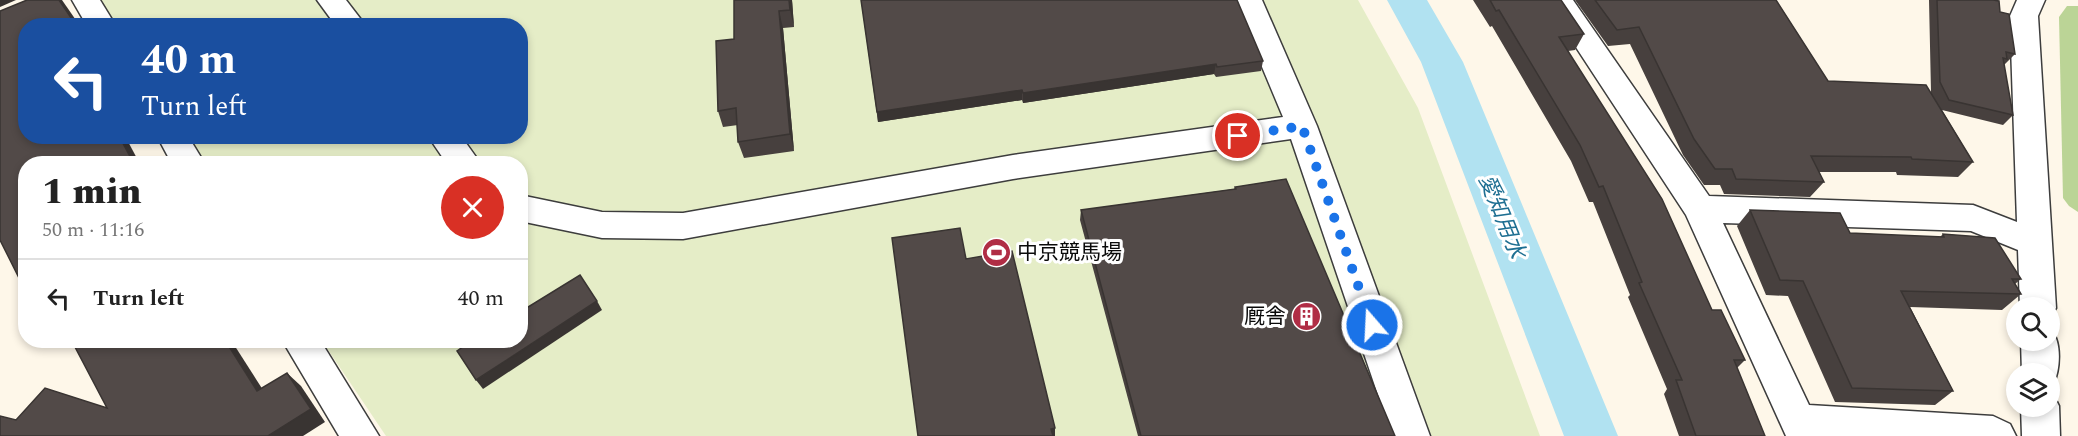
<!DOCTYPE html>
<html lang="en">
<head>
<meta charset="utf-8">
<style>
	:root { --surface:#fff; --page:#f6f6f6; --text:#222; --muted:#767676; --line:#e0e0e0 }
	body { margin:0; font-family:Spectral,"Noto Sans JP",serif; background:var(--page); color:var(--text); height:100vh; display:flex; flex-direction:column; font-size:22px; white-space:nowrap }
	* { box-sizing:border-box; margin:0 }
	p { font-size:20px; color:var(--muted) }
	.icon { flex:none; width:33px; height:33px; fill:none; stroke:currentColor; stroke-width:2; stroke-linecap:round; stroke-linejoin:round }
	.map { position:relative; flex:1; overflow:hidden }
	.panel { position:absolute; left:18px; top:156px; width:510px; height:192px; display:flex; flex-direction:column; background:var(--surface); border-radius:24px; box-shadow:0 3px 9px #0003 }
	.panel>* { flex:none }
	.guide { position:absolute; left:18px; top:18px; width:510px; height:126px; border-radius:24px; box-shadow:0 3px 9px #0003; background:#1a4fa0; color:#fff; overflow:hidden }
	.fabs { position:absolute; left:2006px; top:297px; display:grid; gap:12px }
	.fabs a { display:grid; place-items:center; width:54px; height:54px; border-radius:50%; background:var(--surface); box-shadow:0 3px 9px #0003; font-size:30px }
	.pin { position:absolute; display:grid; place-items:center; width:51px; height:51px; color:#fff; margin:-26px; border:3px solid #fff; border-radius:50%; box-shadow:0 2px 6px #0007 }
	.me { position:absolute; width:66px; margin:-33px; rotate:341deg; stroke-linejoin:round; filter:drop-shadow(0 0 4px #0008) }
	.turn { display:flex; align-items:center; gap:21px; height:126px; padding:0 24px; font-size:27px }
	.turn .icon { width:78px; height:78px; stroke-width:2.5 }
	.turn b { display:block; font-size:42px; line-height:51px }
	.round { display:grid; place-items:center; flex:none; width:63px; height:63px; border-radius:32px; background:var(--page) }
	.summary { display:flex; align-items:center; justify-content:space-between; height:102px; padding:0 24px }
	h1 { font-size:36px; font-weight:800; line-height:45px }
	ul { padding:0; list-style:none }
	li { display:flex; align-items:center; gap:18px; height:78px; padding:0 24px; border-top:2px solid var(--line) }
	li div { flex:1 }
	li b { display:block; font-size:22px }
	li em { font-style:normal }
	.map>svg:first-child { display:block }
</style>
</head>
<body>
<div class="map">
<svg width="2078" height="436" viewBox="0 0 2078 436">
	<rect width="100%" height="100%" fill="#fef7e9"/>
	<polygon fill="#bbd496" points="2067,6 2078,6 2078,212 2069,206 2063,198 2059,17"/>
	<polygon fill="#e5edc7" points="97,0 1358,0 1418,108 1540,436 386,436 322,341 520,340 520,164 205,163 187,137 520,136 520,26 113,25"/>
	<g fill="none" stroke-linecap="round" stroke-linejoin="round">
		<polygon fill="#b1e2f1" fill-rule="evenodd" points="1387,0 1427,0 1463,62 1618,436 1564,436 1421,62"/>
		<defs>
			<g id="minor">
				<polygon points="72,0 100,0 116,26 87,26"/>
				<polygon points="317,0 346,0 366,26 336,26"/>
				<polygon points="1234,0 1262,0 1317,126 1430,436 1392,436 1291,139 1013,179 683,239 602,238 520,221 520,195 602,212 683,213 1013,155 1283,117"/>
				<polygon points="1545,0 1573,0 1709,196 1973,205 2017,222 2010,16 2017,0 2045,0 2038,16 2056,308 2050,318 2049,308 2020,308 2018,250 1971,231 1723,223 1809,405 1993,416 2010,424 2016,436 1786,436 1686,215"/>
				<polygon points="157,136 188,136 205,164 172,164"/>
				<polygon points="428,136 461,136 481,164 447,164"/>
				<path d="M 2049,328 C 2063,340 2060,371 2053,385 L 2049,387 L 2049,374 L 2022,374 L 2021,340 L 2049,340 Z"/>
				<polygon points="282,340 320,340 379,436 339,436"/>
				<polygon points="2049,393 2053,394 2059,406 2060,436 2022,436 2021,406 2049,406"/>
			</g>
		</defs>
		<use href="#minor" stroke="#3d3d3d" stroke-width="3"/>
		<use href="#minor" fill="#fff" fill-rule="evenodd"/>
	</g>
	<g fill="#47403e">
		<polygon points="792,0 794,27 783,28 794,151 744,158 738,142 738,125 723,127 718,111 734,39"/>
		<polygon points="861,0 1263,61 1261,71 1216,77 1214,74 1023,103 1022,100 878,122"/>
		<polygon points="1473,0 1561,0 1584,34 1575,50 1568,51 1712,310 1745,360 1737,368 1765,436 1679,436 1664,394 1667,389 1628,297 1630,295 1593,202 1589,202 1571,161 1492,26 1490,27"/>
		<polygon points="1575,0 1776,0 1828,81 1931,92 1929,0 1993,0 2000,12 2015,54 2005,64 2004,64 2013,115 2003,125 1942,110 1973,162 1958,177 1897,175 1896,172 1819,172 1824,182 1810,197 1724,194 1720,185 1704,185 1683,155 1630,44 1608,46"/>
		<polygon points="1235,187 1395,436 1138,436 1080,220 1081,210 1234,189"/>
		<polygon points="1750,210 1850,233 1940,237 1943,234 2021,279 2015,284 2021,294 2002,310 1910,307 1953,391 1935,405 1835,402 1788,296 1766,295 1737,226"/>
	</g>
	<g fill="#393432">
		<polygon points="0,0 16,0 0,7"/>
		<polygon points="59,0 62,0 80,26 75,26"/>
		<polygon points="789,0 792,0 794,27 790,10"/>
		<polygon points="779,11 783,28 794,151 790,134"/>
		<polygon points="1216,64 1214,74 1023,103 1023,93"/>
		<polygon points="1022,90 1022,100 878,122 877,112"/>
		<polygon points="119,136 125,136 140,164 134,164"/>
		<polygon points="597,301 602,310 483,389 476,380"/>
		<polygon points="225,340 231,340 272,404 257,391"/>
		<polygon points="287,373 301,386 325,422 303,436 268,436"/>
		<polygon points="1055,428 1055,436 1051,436 1051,429"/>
	</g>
	<g fill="#524a48" stroke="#393432" stroke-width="1.5">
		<polygon points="27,0 59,0 76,25 26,26 26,136 119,136 134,164 26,164 25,290 0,240 0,11"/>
		<polygon points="734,0 789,0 790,10 779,11 790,134 738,142 736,108 718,111 716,41 734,39"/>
		<polygon points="861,0 1237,0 1263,61 1217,67 1216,64 1023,93 1022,90 877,112"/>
		<polygon points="1490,0 1561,0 1584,34 1559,37 1662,199 1712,310 1721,310 1745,360 1734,360 1765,436 1696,436 1676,380 1682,380 1639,283 1642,282 1603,186 1599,187 1580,145 1499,10 1496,11"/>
		<polygon points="1595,0 1776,0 1828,81 1926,85 1973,162 1912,159 1911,157 1811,156 1824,182 1736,179 1732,169 1715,169 1694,139 1639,27 1617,30"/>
		<polygon points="1937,0 1993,0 1999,1 2000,12 2009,14 2015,54 2006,52 2007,59 2003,58 2013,115 1949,100 1940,82"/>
		<polygon points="1286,179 1395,436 1141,436 1081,210 1236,189 1235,187"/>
		<polygon points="1750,210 1840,213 1850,233 1944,237 1943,234 1995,238 2021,279 2012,279 2021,294 1901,291 1953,391 1852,388 1803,281 1780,280"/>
		<polygon points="960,228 966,259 1012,251 1055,428 1051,429 1053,436 918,436 892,238"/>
		<polygon points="580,275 597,301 476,380 457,351 473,340 520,340 520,312"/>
		<polygon points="87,340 225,340 257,391 287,373 311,409 268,436 0,436 0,416 16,420 45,388 107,408 75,347"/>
	</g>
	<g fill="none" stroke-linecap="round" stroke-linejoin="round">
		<polyline stroke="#1a73e8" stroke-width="10" stroke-dasharray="0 18" points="1238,136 1302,126 1372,325"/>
	</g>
	<defs>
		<symbol id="stadium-disc" viewBox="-11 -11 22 22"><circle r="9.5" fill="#b02d45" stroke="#fff"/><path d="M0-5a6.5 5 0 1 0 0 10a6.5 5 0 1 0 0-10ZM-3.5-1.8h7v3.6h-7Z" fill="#fff"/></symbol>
		<symbol id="building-disc" viewBox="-11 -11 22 22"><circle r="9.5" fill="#b02d45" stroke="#fff"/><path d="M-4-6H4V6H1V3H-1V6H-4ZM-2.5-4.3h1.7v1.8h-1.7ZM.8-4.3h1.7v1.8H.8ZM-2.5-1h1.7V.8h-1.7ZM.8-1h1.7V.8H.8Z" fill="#fff"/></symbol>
	</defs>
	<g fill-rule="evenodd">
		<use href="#stadium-disc" x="980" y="236" width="33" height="33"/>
		<use href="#building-disc" x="1290" y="300" width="33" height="33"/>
	</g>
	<g text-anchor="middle" stroke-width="6" stroke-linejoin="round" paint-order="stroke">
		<g font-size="21" fill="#0a0a0a" stroke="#fff" text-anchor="start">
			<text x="1017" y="259">中京競馬場</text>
			<text x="1286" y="323" text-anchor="end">厩舎</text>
		</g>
		<g font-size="22" font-style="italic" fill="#1e6f92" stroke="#fff">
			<text transform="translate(1503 216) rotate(68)" y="8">愛知用水</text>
		</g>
	</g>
</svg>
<div class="fabs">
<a><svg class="icon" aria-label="search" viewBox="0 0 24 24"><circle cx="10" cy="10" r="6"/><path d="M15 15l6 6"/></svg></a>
<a><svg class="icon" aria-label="layers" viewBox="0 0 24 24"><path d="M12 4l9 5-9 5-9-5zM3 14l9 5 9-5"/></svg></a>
</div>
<div class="pin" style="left:1238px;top:136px;background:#d93025"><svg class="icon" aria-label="arrive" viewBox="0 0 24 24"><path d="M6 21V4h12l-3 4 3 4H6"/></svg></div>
<svg class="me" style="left:1372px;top:325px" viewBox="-20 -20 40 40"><circle r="17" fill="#1a73e8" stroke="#fff" stroke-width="3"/><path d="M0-11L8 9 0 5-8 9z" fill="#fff"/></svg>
<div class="guide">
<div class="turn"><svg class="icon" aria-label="left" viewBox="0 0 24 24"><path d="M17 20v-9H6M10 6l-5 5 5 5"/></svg><div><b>40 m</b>Turn left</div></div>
</div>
<section class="panel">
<div class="summary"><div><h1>1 min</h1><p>50 m · 11:16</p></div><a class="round" style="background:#d93025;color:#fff"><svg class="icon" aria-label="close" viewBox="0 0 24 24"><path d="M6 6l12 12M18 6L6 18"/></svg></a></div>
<ul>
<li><svg class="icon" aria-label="left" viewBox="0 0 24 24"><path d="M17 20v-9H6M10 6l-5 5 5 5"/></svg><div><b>Turn left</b></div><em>40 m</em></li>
</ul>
</section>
</div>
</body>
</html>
